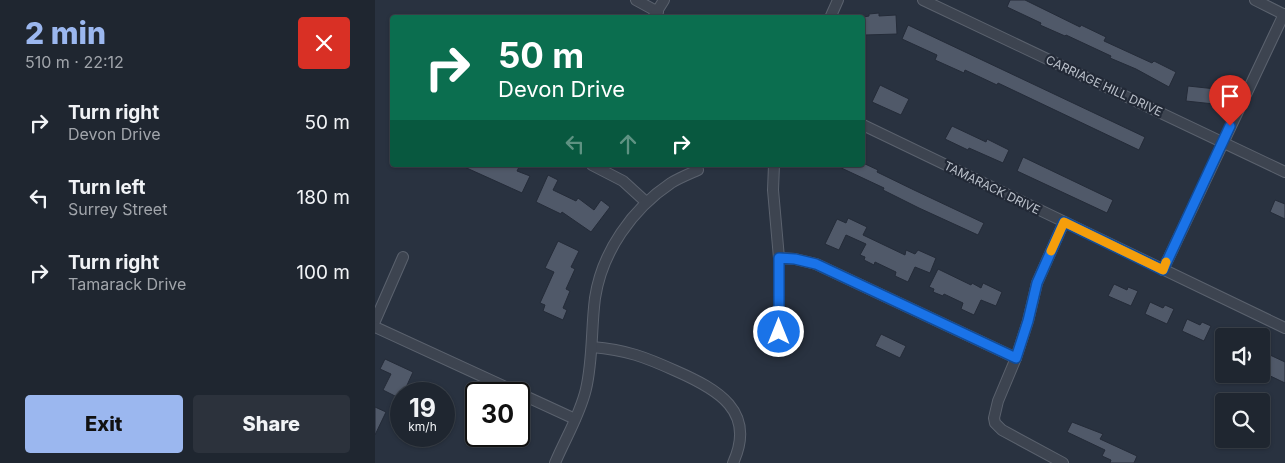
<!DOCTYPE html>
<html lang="en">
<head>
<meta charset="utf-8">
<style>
	:root { --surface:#1f2630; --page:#2c323c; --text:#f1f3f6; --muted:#a1a5ab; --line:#3c434c; --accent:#9bb7ef }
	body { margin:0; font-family:Inter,sans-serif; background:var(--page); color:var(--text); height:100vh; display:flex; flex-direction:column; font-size:19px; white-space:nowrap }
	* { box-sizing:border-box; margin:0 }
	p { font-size:16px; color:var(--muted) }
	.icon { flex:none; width:28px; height:28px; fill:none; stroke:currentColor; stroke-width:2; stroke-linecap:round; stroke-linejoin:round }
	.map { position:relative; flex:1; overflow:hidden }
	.drawer { display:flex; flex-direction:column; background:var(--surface); width:375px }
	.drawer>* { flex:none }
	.hud { position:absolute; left:15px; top:15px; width:475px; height:152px; border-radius:5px; box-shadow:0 1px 4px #0004,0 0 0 1px var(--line); background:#0b6e4f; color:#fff; overflow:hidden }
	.buttons { position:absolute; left:840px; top:328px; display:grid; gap:10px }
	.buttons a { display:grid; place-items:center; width:55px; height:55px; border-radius:5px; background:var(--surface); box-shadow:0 1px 4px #0004,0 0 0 1px var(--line); font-size:25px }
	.speed { position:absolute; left:15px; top:382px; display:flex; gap:10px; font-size:25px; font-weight:700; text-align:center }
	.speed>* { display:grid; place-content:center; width:65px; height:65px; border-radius:50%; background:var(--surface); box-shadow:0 1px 4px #0004,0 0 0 1px var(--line); line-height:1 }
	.speed small { font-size:12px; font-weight:400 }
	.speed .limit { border:2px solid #111; border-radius:8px; background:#fff; color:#111 }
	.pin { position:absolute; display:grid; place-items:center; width:42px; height:42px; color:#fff; margin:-51px -21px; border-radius:50% 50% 50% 0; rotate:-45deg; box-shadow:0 0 5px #0007 }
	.pin .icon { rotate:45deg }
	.me { position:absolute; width:55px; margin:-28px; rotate:0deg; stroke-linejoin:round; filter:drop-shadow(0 0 4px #0008) }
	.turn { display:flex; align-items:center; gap:18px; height:105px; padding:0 25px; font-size:22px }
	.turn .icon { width:65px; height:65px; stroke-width:2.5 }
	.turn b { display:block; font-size:35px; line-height:42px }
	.lanes { display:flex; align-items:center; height:48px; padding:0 25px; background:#0003; justify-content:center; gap:25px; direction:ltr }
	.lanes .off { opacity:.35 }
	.round { display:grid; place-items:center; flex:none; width:52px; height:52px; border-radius:5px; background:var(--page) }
	.headline { display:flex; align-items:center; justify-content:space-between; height:85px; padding:0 25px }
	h1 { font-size:30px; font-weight:800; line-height:38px; color:var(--accent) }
	.action { display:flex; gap:10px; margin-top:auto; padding:10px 25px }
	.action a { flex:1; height:58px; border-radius:5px; background:var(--accent); color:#111; font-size:20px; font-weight:800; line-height:58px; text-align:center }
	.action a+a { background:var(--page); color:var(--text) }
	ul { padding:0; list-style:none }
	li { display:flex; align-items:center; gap:15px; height:75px; padding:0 25px }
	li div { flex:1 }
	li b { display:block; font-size:19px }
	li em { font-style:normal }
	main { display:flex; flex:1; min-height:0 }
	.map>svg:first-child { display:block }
</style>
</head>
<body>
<main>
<section class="drawer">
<div class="headline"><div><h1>2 min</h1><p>510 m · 22:12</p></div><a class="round" style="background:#d93025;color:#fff"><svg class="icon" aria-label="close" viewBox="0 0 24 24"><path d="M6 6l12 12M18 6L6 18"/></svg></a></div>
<ul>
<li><svg class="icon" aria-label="right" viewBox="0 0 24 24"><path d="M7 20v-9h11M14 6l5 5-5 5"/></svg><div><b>Turn right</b><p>Devon Drive</p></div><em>50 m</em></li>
<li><svg class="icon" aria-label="left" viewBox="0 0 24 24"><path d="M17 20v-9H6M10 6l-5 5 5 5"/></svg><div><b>Turn left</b><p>Surrey Street</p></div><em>180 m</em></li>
<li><svg class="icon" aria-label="right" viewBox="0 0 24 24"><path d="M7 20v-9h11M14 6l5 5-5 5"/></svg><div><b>Turn right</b><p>Tamarack Drive</p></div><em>100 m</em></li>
</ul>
<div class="action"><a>Exit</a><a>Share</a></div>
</section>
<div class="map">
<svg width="910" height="463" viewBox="0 0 910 463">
	<rect width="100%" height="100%" fill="#293240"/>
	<g fill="#505969" stroke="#242b38">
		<polygon points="635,0 650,0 705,27 706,25 731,37 729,41 777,63 779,61 801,72 794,87 761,69 735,58 736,56 691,35 690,36 665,25 666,23 632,7"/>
		<polygon points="504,13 504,16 521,15 522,34 490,35 489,17 494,16 494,14"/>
		<polygon points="533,25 770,137 764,150 623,83 622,85 590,70 589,73 560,60 562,55 527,39"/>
		<polygon points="505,85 534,99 526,115 497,102"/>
		<polygon points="813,86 841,89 839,104 811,101"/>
		<polygon points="577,126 611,142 612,139 634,150 628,163 594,148 593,150 570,139"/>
		<polygon points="648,157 738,200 732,213 642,171"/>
		<polygon points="488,163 503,170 502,172 539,190 609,223 603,235 544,208 508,190 509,188 460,165 488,165"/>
		<polygon points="85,165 145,165 142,171 155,176 147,193"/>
		<polygon points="173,175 183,180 178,190 201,201 203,198 219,210 226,200 235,207 216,232 187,212 186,214 161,202"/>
		<polygon points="900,200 910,204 910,219 895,212"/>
		<polygon points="473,218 492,227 488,235 530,255 531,250 540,254 543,250 561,258 555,273 540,267 533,282 520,276 521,272 500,262 499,265 489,260 490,257 485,255 491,244 471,235 464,250 450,244 462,219 471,223"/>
		<polygon points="183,241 204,251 196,267 200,269 191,289 195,291 188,308 192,310 188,320 168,311 170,305 165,303 179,272 170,268"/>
		<polygon points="563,269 596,285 597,283 606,288 608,283 627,292 621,306 606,300 599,315 586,309 588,303 569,294 568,296 558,292 559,289 554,287"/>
		<polygon points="739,284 752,290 753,287 763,291 756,306 733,296"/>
		<polygon points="775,302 788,308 790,305 799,309 792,324 770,314"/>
		<polygon points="812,319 825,325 827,322 836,326 829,341 807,331"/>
		<polygon points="506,334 531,346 525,358 500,346"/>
		<polygon points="895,355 910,362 910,383 887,372"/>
		<polygon points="10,359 38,372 28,394 26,394 26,399 8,390 16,374 5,369"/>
		<polygon points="0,407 11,412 0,435"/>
		<polygon points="697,422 728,434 725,439 762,456 759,463 735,463 736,460 727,456 730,450 692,432"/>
	</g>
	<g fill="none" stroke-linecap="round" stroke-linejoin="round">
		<defs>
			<g id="street">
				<polyline points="261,0 283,12"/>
				<polyline points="548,0 910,172"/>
				<polyline points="880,0 910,15"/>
				<polyline points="279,16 289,0"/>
				<polyline points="455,18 463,0"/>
				<polyline points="488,125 910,328"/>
				<polyline points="217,165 248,181 271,202"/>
				<polyline points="399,165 398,190 404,258 404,332"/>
				<polyline points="404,258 420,259 441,264 641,358"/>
				<polyline points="788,270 909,14"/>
				<polyline points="0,321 28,257"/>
				<polyline points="0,327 200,419"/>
				<path d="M 217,347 C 252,350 270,357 301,371 C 342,389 382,411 358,463"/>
				<path d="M 180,463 C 190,439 205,415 211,389 C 218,359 216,329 220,298 C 227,252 257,209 296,183 C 304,178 314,174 323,170"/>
				<polyline points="688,463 627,430 620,423 619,418 623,401 641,358 653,321 662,283 689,222"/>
			</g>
		</defs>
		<use href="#street" stroke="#5b626e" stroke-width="12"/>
		<use href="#street" stroke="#3d4450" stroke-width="10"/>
	</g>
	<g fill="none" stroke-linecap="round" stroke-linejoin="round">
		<defs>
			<polyline id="route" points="404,332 404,258 420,259 441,264 641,358 653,321 662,283 689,222 788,270 855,126"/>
		</defs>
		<use href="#route" stroke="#114b97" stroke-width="12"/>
		<use href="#route" stroke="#1a73e8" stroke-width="9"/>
		<polyline stroke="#f59e0b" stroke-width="9" points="676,251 689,222 788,270 791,262"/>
	</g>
	<g text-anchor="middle" stroke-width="4.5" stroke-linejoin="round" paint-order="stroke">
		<g font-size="12" fill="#bac0ca" stroke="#222936">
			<text transform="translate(729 86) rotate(25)" y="4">CARRIAGE HILL DRIVE</text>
			<text transform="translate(617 188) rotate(26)" y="4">TAMARACK DRIVE</text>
		</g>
	</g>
</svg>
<div class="buttons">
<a><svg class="icon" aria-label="sound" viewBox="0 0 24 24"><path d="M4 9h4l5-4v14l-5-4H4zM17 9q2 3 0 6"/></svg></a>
<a><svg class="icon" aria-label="search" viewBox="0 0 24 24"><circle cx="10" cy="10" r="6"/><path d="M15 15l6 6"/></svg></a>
</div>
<div class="speed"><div>19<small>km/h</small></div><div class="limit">30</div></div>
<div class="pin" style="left:855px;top:126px;background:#d93025"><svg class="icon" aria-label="arrive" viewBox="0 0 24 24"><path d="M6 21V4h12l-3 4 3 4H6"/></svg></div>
<svg class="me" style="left:404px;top:332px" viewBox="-20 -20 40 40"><circle r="17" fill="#1a73e8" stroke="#fff" stroke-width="3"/><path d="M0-11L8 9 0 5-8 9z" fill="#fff"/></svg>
<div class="hud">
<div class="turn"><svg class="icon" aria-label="right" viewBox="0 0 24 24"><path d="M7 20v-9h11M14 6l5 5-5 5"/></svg><div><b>50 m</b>Devon Drive</div></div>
<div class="lanes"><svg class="icon off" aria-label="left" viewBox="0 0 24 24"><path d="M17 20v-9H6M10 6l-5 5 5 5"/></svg><svg class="icon off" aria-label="ahead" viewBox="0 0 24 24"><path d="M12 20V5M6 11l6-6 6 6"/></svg><svg class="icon" aria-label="right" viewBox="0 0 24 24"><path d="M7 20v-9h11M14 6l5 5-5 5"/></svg></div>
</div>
</div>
</main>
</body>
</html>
